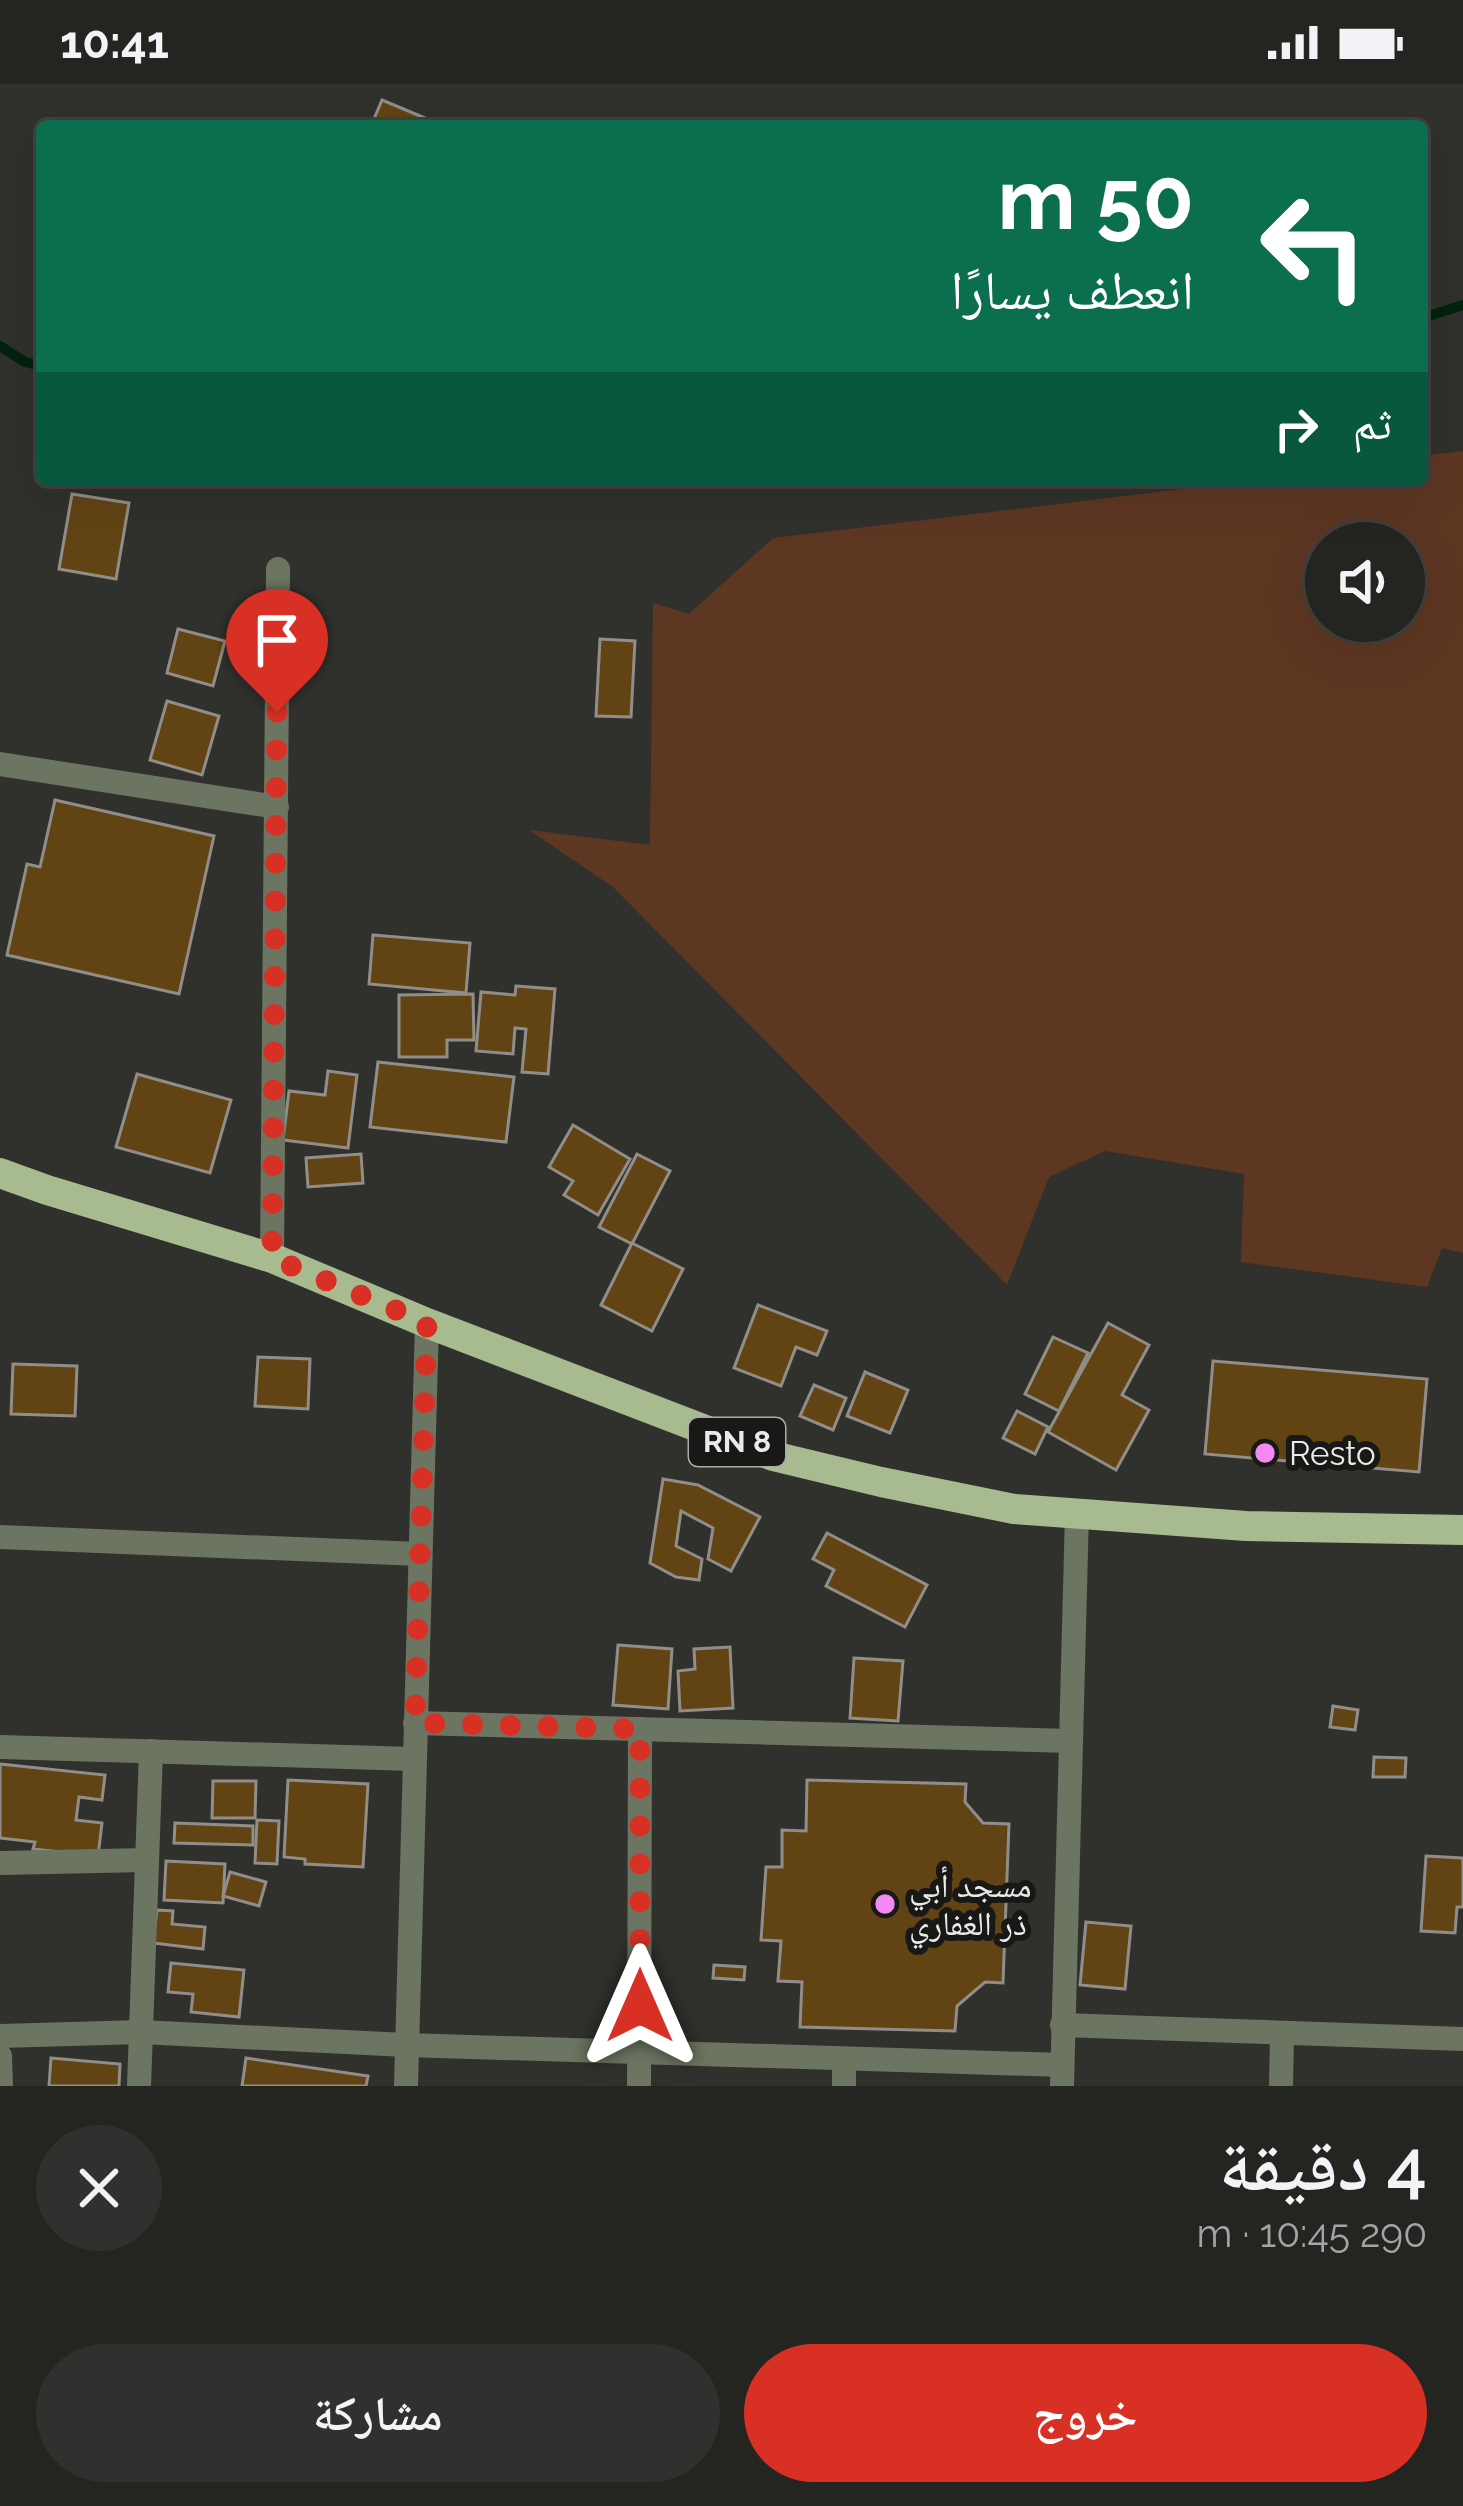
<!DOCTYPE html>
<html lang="ar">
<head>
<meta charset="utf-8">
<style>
	:root { --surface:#242421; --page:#30302e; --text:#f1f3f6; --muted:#a3a4a5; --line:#41413f; --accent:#d93025 }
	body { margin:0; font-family:Raleway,"Noto Naskh Arabic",sans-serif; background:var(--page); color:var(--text); direction:rtl; height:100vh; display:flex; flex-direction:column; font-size:45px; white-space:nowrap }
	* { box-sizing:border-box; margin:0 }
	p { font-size:39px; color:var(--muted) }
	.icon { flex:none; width:66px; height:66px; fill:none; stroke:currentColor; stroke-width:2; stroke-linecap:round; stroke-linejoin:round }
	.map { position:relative; height:2002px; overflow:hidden; direction:ltr }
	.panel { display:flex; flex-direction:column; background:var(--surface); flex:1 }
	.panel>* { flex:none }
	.banner { position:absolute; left:36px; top:36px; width:1392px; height:366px; border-radius:12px; box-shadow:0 12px 48px #0002,0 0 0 3px var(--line); direction:rtl; background:#0b6e4f; color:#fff; overflow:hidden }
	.controls { position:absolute; left:1305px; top:438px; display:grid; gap:24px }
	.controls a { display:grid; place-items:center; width:120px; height:120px; border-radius:50%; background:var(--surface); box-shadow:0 12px 48px #0002,0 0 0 3px var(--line); font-size:60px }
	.pin { position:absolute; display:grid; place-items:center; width:102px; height:102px; color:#fff; margin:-123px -51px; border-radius:50% 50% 50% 0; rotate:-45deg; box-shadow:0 0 12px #0007 }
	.pin .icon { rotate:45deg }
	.me { position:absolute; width:132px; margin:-66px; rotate:0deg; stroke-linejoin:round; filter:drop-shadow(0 0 9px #0008) }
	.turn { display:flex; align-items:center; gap:42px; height:252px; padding:0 36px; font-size:54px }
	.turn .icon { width:156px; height:156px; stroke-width:2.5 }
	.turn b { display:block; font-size:84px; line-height:102px }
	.then { display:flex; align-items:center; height:114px; padding:0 36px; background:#0003; gap:24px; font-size:45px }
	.round { display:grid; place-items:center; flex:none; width:126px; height:126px; border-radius:63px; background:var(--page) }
	.overview { display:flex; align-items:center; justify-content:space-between; height:204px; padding:0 36px }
	h1 { font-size:72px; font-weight:600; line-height:90px }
	.primary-button { display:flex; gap:24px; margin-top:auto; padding:24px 36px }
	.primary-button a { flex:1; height:138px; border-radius:72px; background:var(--accent); color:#fff; font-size:48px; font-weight:600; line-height:138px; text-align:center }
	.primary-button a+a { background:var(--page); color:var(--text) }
	.status { display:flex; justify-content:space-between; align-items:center; height:84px; padding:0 60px; background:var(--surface); direction:ltr }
	.status svg { height:33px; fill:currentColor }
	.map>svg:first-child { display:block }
</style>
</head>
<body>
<div class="status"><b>10:41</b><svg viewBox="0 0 49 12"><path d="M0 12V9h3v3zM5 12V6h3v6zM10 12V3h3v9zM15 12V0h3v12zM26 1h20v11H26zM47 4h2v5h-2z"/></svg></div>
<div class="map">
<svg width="1463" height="2002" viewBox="0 0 1463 2002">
	<rect width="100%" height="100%" fill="#30302c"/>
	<path fill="#5e3723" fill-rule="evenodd" d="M 1463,367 L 1463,1169 L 1442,1164 L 1427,1203 L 1241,1178 L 1244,1090 L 1105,1067 L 1049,1093 L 1007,1201 L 613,803 L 529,746 L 650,761 L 653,519 L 689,530 L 773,454 L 1257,396 L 1422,396 L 1422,372 ZM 1326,459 L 1404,459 L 1404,537 L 1326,537 Z"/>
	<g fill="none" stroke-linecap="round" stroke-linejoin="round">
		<g stroke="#00220c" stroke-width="10">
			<polyline points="1422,234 1463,221"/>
			<polyline points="0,262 25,278 42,282"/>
		</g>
	</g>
	<g fill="#624314" stroke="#918e8a" stroke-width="3">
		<polygon points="382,16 444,42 371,42"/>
		<polygon points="72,410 129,419 116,495 59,485"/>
		<polygon points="178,545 225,557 213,602 167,589"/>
		<polygon points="600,555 635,557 631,633 596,632"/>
		<polygon points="167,617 219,632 202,691 150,676"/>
		<polygon points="55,716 214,752 179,910 7,871 27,780 40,783"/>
		<polygon points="373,851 470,859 466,909 369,900"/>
		<polygon points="516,902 555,905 548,990 522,988 526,945 515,944 513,970 476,967 481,908 515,911"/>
		<polygon points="473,910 474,956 447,956 447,973 399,973 399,911"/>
		<polygon points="378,978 514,993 506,1058 370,1043"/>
		<polygon points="328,987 357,991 348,1064 283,1056 289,1007 325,1011"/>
		<polygon points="137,990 231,1016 210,1089 116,1063"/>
		<polygon points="573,1041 630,1075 598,1131 564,1111 573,1097 549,1083"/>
		<polygon points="361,1070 363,1099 308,1103 306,1074"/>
		<polygon points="637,1070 670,1087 632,1160 599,1143"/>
		<polygon points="632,1159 683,1185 652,1247 601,1221"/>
		<polygon points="758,1221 827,1247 817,1271 796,1263 781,1302 734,1284"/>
		<polygon points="1108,1239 1149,1261 1122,1311 1149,1326 1116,1386 1048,1348"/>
		<polygon points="1053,1253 1088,1269 1059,1327 1025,1310"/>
		<polygon points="258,1273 310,1275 308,1325 255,1322"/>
		<polygon points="1213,1277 1427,1295 1419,1388 1205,1370"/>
		<polygon points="13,1280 77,1282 75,1332 11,1330"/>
		<polygon points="865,1288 908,1306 890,1349 847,1332"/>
		<polygon points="814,1301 846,1314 833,1346 800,1332"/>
		<polygon points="1017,1327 1048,1343 1035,1370 1003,1354"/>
		<polygon points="663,1395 698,1401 760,1433 731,1487 708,1475 713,1444 681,1427 676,1462 702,1475 699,1496 676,1493 650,1479"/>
		<polygon points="827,1449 927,1501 905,1543 826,1502 834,1486 813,1475"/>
		<polygon points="618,1561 672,1565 668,1625 613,1621"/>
		<polygon points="730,1563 733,1624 680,1627 678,1587 695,1585 694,1565"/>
		<polygon points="854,1574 903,1577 898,1637 850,1634"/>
		<polygon points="1333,1622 1358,1626 1355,1646 1330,1643"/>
		<polygon points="1374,1673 1406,1674 1405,1693 1373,1693"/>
		<polygon points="0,1680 105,1691 102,1716 79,1713 76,1736 102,1739 98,1772 33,1765 35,1758 0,1754"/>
		<polygon points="288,1696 368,1700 363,1783 305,1780 305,1775 284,1773"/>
		<polygon points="807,1696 966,1700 965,1718 983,1739 1009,1740 1003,1899 985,1898 957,1922 955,1947 800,1943 802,1898 778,1897 781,1857 761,1856 766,1783 782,1783 782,1746 806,1747"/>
		<polygon points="213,1697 256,1697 255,1734 212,1734"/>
		<polygon points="257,1736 279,1737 277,1780 255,1779"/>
		<polygon points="175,1739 253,1742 253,1761 174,1759"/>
		<polygon points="1426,1772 1463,1774 1463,1823 1457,1823 1455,1849 1421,1847"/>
		<polygon points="166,1777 225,1780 223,1819 164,1816"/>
		<polygon points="230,1788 266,1798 259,1822 223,1812"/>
		<polygon points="157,1826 173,1827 172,1840 205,1843 203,1865 153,1859"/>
		<polygon points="1086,1838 1131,1842 1125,1905 1080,1901"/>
		<polygon points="171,1879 244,1886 239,1933 191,1928 193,1910 168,1908"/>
		<polygon points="714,1881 745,1883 744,1896 713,1894"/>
		<polygon points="51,1974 120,1980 119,2002 49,2002"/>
		<polygon points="246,1974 368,1992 366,2002 242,2002"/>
	</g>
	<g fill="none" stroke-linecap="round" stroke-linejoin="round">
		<g stroke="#6c7561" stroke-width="24">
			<polyline points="0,680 277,723"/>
			<polyline points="272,1174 278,485"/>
			<polyline points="0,1453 419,1470"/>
			<polyline points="415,1639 1071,1657"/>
			<polyline points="0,1663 414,1675"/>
			<polyline points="0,1779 147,1776"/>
			<polyline points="1062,1941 1463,1955"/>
			<polyline points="0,1952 141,1948 406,1961 1062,1981"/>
			<polyline points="0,1972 1,2002"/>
			<polyline points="844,1975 844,2002"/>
			<polyline points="139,2002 151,1667"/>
			<polyline points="406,2002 427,1239"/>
			<polyline points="639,2002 640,1645"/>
			<polyline points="1062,2002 1077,1429"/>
			<polyline points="1281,2002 1282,1950"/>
		</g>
		<polyline stroke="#a8bb90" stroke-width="30" points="0,1089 47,1106 272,1174 427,1239 773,1372 881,1398 1014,1425 1246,1442 1463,1446"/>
	</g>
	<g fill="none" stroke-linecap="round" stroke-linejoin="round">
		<polyline stroke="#d93025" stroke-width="21" stroke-dasharray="0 37.8" points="277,628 272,1174 427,1239 415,1639 640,1645 640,1922"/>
	</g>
	<g fill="#f389f1" stroke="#181816" stroke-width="4.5">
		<circle cx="1265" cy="1369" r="12"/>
		<circle cx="885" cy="1820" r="12"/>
	</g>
	<g text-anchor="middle" stroke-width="12" stroke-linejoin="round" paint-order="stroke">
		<rect fill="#181816" stroke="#acaba9" stroke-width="3" x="689" y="1334" width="96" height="48" rx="9"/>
		<g font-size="30" font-weight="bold" fill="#ebeae8">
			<text x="737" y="1368">RN 8</text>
		</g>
		<g font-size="33" fill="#ebeae8" stroke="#181816" text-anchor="start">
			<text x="1289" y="1381">Resto</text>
			<text x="909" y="1813">مسجد أبي<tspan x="909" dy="38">ذر الغفاري</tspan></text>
		</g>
	</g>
</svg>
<div class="controls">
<a><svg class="icon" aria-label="sound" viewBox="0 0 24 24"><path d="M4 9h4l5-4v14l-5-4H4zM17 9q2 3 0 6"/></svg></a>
</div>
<div class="pin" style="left:277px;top:628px;background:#d93025"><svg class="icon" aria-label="arrive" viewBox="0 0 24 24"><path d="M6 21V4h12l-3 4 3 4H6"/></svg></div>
<svg class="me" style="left:640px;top:1922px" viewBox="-20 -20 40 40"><path d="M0-17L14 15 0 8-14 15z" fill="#d93025" stroke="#fff" stroke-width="4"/></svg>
<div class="banner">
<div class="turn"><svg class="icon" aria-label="left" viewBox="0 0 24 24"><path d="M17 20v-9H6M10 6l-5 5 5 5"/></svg><div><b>50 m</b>انعطف يسارًا</div></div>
<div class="then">ثم<svg class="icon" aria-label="right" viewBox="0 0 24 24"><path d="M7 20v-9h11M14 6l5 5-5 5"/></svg></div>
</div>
</div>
<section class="panel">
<div class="overview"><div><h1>4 دقيقة</h1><p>290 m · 10:45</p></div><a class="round"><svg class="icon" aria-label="close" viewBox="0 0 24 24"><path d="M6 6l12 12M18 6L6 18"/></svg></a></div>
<div class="primary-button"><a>خروج</a><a>مشاركة</a></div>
</section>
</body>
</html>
